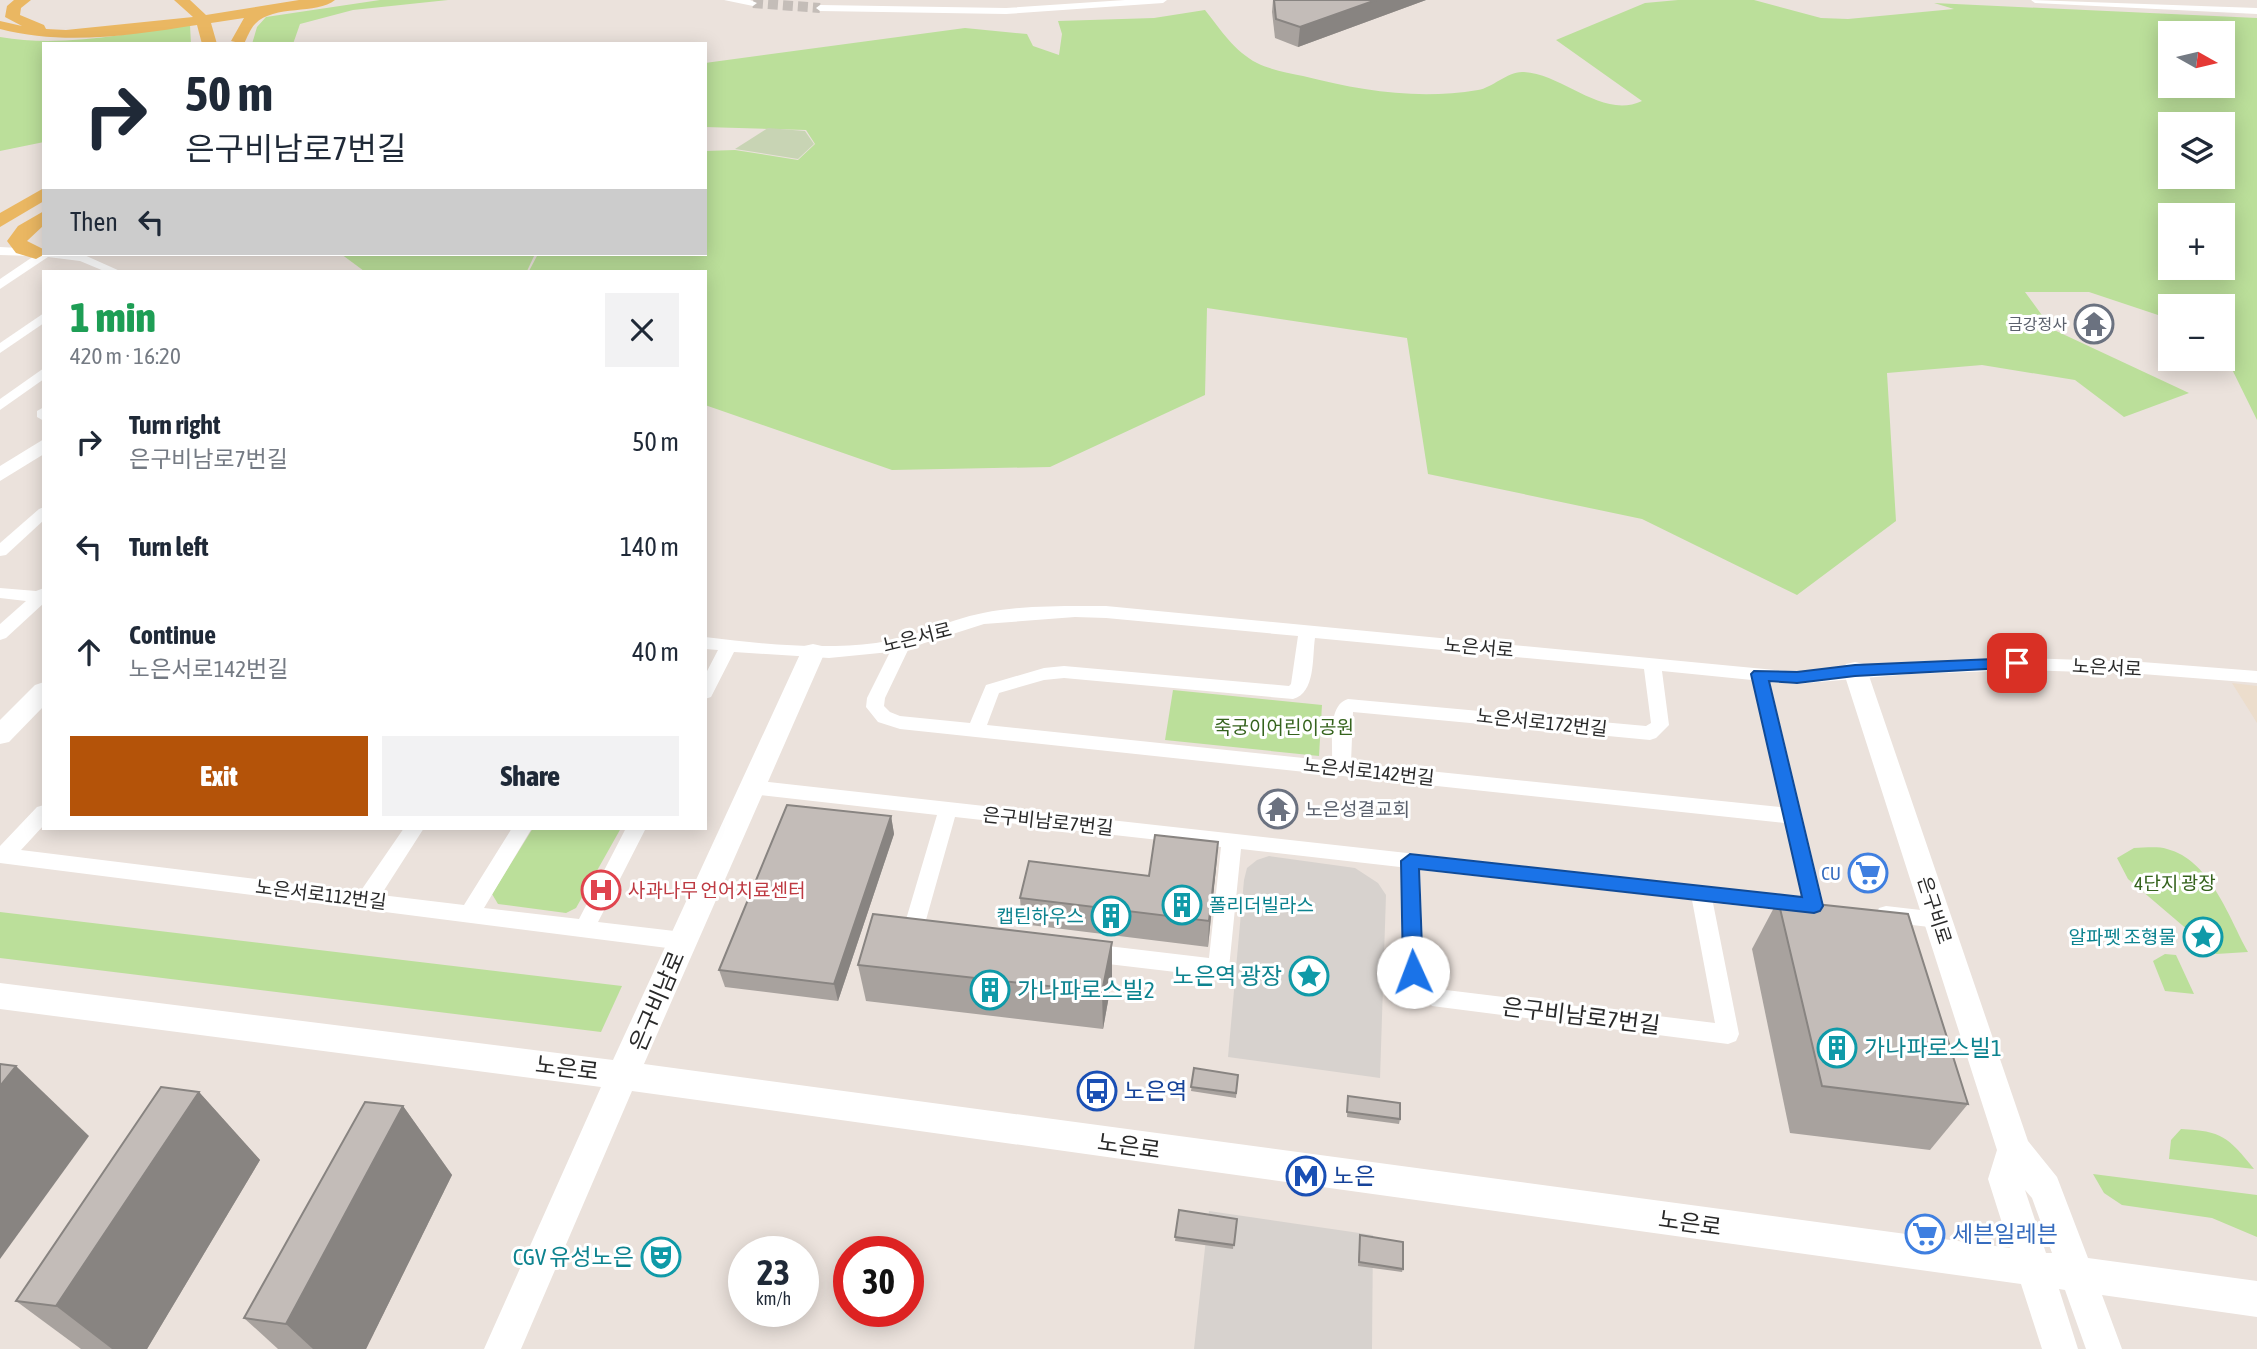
<!DOCTYPE html>
<html lang="en">
<head>
<meta charset="utf-8">
<style>
	:root { --surface:#fff; --page:#f2f2f3; --text:#1f2937; --muted:#747a83; --accent:#b45309 }
	body { margin:0; font-family:"Asap Condensed","Noto Sans KR",sans-serif; background:var(--page); color:var(--text); height:100vh; display:flex; flex-direction:column; font-size:26px; white-space:nowrap }
	* { box-sizing:border-box; margin:0 }
	p { font-size:23px; color:var(--muted) }
	.icon { flex:none; width:38px; height:38px; fill:none; stroke:currentColor; stroke-width:2; stroke-linecap:round; stroke-linejoin:round }
	.map { position:relative; flex:1; overflow:hidden }
	.side { position:absolute; left:42px; top:270px; width:665px; height:560px; display:flex; flex-direction:column; background:var(--surface); border-radius:0px; box-shadow:0 4px 18px #0003 }
	.side>* { flex:none }
	.banner { position:absolute; left:42px; top:42px; width:665px; height:214px; border-radius:0px; box-shadow:0 4px 18px #0003; background:#fff; color:var(--text); overflow:hidden }
	.needle { width:46px; rotate:98deg }
	.tools { position:absolute; left:2158px; top:21px; display:grid; gap:14px }
	.tools a { display:grid; place-items:center; width:77px; height:77px; border-radius:0px; background:var(--surface); box-shadow:0 4px 18px #0003; font-size:35px }
	.speed { position:absolute; left:728px; top:1236px; display:flex; gap:14px; font-size:35px; font-weight:700; text-align:center }
	.speed>* { display:grid; place-content:center; width:91px; height:91px; border-radius:50%; background:var(--surface); box-shadow:0 4px 18px #0003; line-height:1 }
	.speed small { font-size:18px; font-weight:400 }
	.speed .limit { border:10px solid #d22; background:#fff; color:#111 }
	.pin { position:absolute; display:grid; place-items:center; width:60px; height:60px; color:#fff; margin:-30px; border-radius:14px; box-shadow:0 4px 10px #0006 }
	.me { position:absolute; width:77px; margin:-38px; rotate:358deg; stroke-linejoin:round; filter:drop-shadow(0 0 5px #0008) }
	.turn { display:flex; align-items:center; gap:24px; height:147px; padding:0 28px; font-size:32px }
	.turn .icon { width:91px; height:91px; stroke-width:2.5 }
	.turn b { display:block; font-size:49px; line-height:60px }
	.then { display:flex; align-items:center; height:66px; padding:0 28px; background:#0003; gap:14px; font-size:26px }
	.round { display:grid; place-items:center; flex:none; width:74px; height:74px; border-radius:0px; background:var(--page) }
	.headline { display:flex; align-items:center; justify-content:space-between; height:119px; padding:0 28px }
	h1 { font-size:42px; font-weight:800; line-height:52px; color:#1e9e55 }
	.primary-button { display:flex; gap:14px; margin-top:auto; padding:14px 28px }
	.primary-button a { flex:1; height:80px; border-radius:0px; background:var(--accent); color:#fff; font-size:28px; font-weight:800; line-height:80px; text-align:center }
	.primary-button a+a { background:var(--page); color:var(--text) }
	ul { padding:0; list-style:none }
	li { display:flex; align-items:center; gap:21px; height:105px; padding:0 28px }
	li div { flex:1 }
	li b { display:block; font-size:26px }
	li em { font-style:normal }
	.map>svg:first-child { display:block }
</style>
</head>
<body>
<div class="map">
<svg width="2257" height="1349" viewBox="0 0 2257 1349">
	<rect width="100%" height="100%" fill="#ebe2dc"/>
	<polygon fill="#ecddcc" points="2232,683 2257,686 2257,723"/>
	<g fill="#bbdf9a" fill-rule="evenodd">
		<polygon points="380,0 448,0 353,10 300,24 293,44 252,44 257,27 266,17"/>
		<path d="M 1678,0 L 1754,0 L 1821,18 L 1848,19 L 1954,9 L 1934,3 L 2257,18 L 2257,420 L 2223,351 L 2222,306 L 2170,306 L 2170,319 L 2089,292 L 2025,292 L 2052,329 L 2189,393 L 2124,417 L 2075,380 L 1982,365 L 1887,373 L 1896,521 L 1797,595 L 1642,519 L 1428,474 L 1407,338 L 1207,308 L 1205,395 L 1050,467 L 892,470 L 705,405 L 705,271 L 529,271 L 538,254 L 705,254 L 705,151 L 735,150 L 798,160 L 815,144 L 806,130 L 705,127 L 705,63 L 965,28 L 1027,34 L 1033,46 L 1059,55 L 1062,34 L 1058,21 L 1154,18 L 1205,10 C 1221,30 1234,51 1257,63 C 1271,70 1289,73 1303,76 C 1362,91 1418,100 1478,90 C 1492,88 1507,72 1522,72 C 1563,73 1602,120 1642,101 L 1556,40 L 1645,3 ZM 2222,33 L 2222,86 L 2170,86 L 2170,33 ZM 2222,124 L 2222,177 L 2170,177 L 2170,124 ZM 2222,215 L 2222,268 L 2170,268 L 2170,215 Z"/>
		<path d="M 190,25 L 191,44 L 44,44 L 44,142 L 0,151 L 0,37 C 63,48 128,33 190,25 Z"/>
		<polygon points="341,254 535,254 527,271 364,271"/>
		<polygon points="1173,690 1322,705 1319,756 1165,740"/>
		<polygon points="533,828 621,828 576,908 566,913 498,904 492,894"/>
		<path d="M 2134,848 C 2144,848 2157,846 2167,849 C 2210,860 2228,916 2248,952 L 2216,954 L 2128,879 L 2117,858 Z"/>
		<polygon points="0,912 622,986 601,1032 0,958"/>
		<polygon points="2165,954 2176,955 2194,994 2165,991 2153,961"/>
		<path d="M 2181,1129 C 2222,1131 2228,1137 2254,1169 L 2169,1159 L 2171,1140 Z"/>
		<polygon points="2093,1174 2257,1195 2257,1237 2212,1218 2122,1205 2104,1193"/>
	</g>
	<polygon fill="#c8d4b4" points="768,128 805,131 814,144 798,159 735,149"/>
	<g fill="#d7d2ce">
		<polygon points="1269,856 1355,868 1378,883 1386,895 1380,1078 1228,1057 1244,880 1247,868 1257,860"/>
		<polygon points="1209,1211 1373,1235 1372,1349 1194,1349"/>
	</g>
	<g fill="none" stroke-linecap="round" stroke-linejoin="round">
		<polyline stroke="#c4bdb8" stroke-width="10" stroke-dasharray="10 5" stroke-linecap="butt" points="753,3 820,8"/>
		<g fill="#fff" fill-rule="evenodd">
			<polygon points="724,0 750,0 757,3 753,6"/>
			<polygon points="1125,0 1167,0 1163,3 1006,14 820,11 816,8 820,5 1006,8"/>
			<polygon points="2031,0 2257,8 2257,14 2035,3"/>
			<polygon points="0,247 38,249 44,251 44,254 82,254 120,271 104,271 80,261 48,257 0,289 0,279 34,256 0,255"/>
			<polygon points="44,313 44,323 0,353 0,343"/>
			<polygon points="44,368 44,379 0,410 0,399"/>
			<polygon points="44,407 44,421 37,417 37,411"/>
			<polygon points="44,507 44,520 6,555 0,556 0,543 39,509"/>
			<polygon points="0,588 36,591 44,588 44,603 6,638 0,640 0,624 26,601 0,598"/>
			<path d="M 1106,606 L 1796,672 L 1911,662 L 2026,658 L 2142,662 L 2257,671 L 2257,683 L 2142,674 L 2026,670 L 1911,674 L 1796,684 L 1770,682 L 1824,906 L 1821,912 L 1814,914 L 1806,910 L 1799,912 L 1713,903 L 1739,1034 L 1736,1041 L 1728,1044 L 1432,1006 L 1402,972 L 1400,867 L 1241,849 L 1229,968 L 1226,974 L 1218,977 L 1091,962 L 1084,959 L 1080,953 L 1084,947 L 1091,944 L 1209,958 L 1221,847 L 955,817 L 924,927 L 930,934 L 927,940 L 920,943 L 905,939 L 902,933 L 937,815 L 750,794 L 743,792 L 741,787 L 743,782 L 750,780 L 1802,897 L 1785,823 L 900,729 L 878,722 L 866,707 L 867,698 L 890,652 L 829,658 L 734,652 L 711,697 L 705,699 L 705,675 L 718,650 L 705,649 L 705,637 C 762,644 819,650 876,643 C 913,638 947,620 983,613 C 1023,605 1065,606 1106,606 ZM 1075,617 L 1106,618 L 1298,636 L 1291,684 L 1289,686 L 1064,666 L 1044,668 L 986,685 L 970,723 L 900,716 L 890,712 L 884,706 L 885,698 L 909,648 L 984,624 ZM 1315,638 L 1644,669 L 1651,723 L 1646,726 L 1348,699 C 1327,705 1333,743 1332,761 L 987,725 L 999,693 L 1044,680 L 1064,678 L 1293,699 C 1316,693 1312,657 1315,638 ZM 1662,671 L 1752,680 L 1781,807 L 1351,763 L 1353,712 L 1650,740 L 1656,738 L 1669,725 ZM 1420,870 L 1692,900 L 1715,1023 L 1446,990 L 1424,969 Z"/>
			<polygon points="44,805 44,825 21,850 360,892 404,828 424,828 381,895 464,905 512,828 532,828 484,908 579,919 626,828 646,828 598,922 683,932 690,935 693,941 690,947 683,950 0,863 0,846 37,807"/>
			<polygon points="1886,906 1938,912 1945,914 1948,920 1945,926 1938,928 1886,922 1879,920 1876,914 1879,908"/>
		</g>
		<g fill="#fff" fill-rule="evenodd">
			<polygon points="44,439 44,454 0,481 0,466"/>
			<path d="M 813,644 L 822,646 L 825,652 L 644,1064 L 2010,1248 L 1988,1179 L 1997,1150 L 1843,670 L 1846,664 L 1855,662 L 1864,664 L 1867,670 L 2028,1141 L 2057,1177 L 2088,1258 L 2257,1281 L 2257,1317 L 2102,1295 L 2122,1349 L 2086,1349 L 2065,1290 L 2059,1289 L 2078,1349 L 2042,1349 L 2021,1284 L 632,1091 L 521,1349 L 484,1349 L 601,1087 L 0,1009 L 0,983 L 613,1060 L 801,652 L 804,646 ZM 2025,1190 L 2032,1198 L 2052,1253 L 2046,1253 Z"/>
			<polygon points="44,682 44,706 9,742 0,744 0,720 35,685"/>
		</g>
		<g fill="#eab762" fill-rule="evenodd">
			<path d="M 14,0 L 31,0 L 21,8 L 20,15 L 44,25 L 46,29 L 66,30 L 193,17 L 174,0 L 190,0 L 206,15 L 299,0 L 335,0 C 317,15 274,4 255,24 C 250,29 247,38 244,44 L 231,41 L 244,18 L 211,23 L 217,44 L 202,44 L 197,25 C 132,35 65,46 0,29 L 0,21 L 22,26 L 5,17 L 7,6 Z"/>
			<polygon points="44,188 44,201 0,227 0,213"/>
			<polygon points="44,211 44,225 27,241 43,249 45,254 36,259 16,253 7,241 18,226"/>
		</g>
	</g>
	<g fill="#a8a29e">
		<polygon points="1273,0 1426,0 1298,47 1275,38 1272,12"/>
		<polygon points="891,816 894,834 838,1001 725,987 719,970"/>
		<polygon points="1218,842 1208,947 1022,924 1020,898 1149,876"/>
		<polygon points="1778,900 1968,1104 1930,1150 1790,1133 1752,949"/>
		<polygon points="1112,942 1112,979 1103,1029 866,1001 858,965"/>
		<polygon points="1194,1068 1238,1075 1236,1098 1191,1091"/>
		<polygon points="199,1092 260,1160 147,1349 81,1349 16,1301"/>
		<polygon points="1348,1096 1400,1119 1399,1124 1347,1117"/>
		<polygon points="403,1106 452,1175 366,1349 278,1349 244,1318"/>
		<polygon points="1179,1210 1237,1219 1233,1249 1175,1241"/>
		<polygon points="1360,1235 1403,1269 1402,1272 1358,1266"/>
	</g>
	<g fill="#888481">
		<polygon points="1376,0 1426,0 1298,47 1300,27"/>
		<polygon points="891,816 894,834 838,1001 834,984"/>
		<polygon points="1218,842 1216,868 1208,947 1209,921"/>
		<polygon points="1112,942 1112,979 1103,1029 1102,992"/>
		<polygon points="16,1066 89,1136 0,1259 0,1086"/>
		<polygon points="199,1092 260,1160 147,1349 112,1349 56,1306"/>
		<polygon points="403,1106 452,1175 366,1349 313,1349 286,1324"/>
	</g>
	<g fill="#c3bcb8" stroke="#888481" stroke-width="2">
		<polygon points="1274,0 1376,0 1300,27 1276,19"/>
		<polygon points="787,805 891,816 834,984 719,970"/>
		<polygon points="1155,835 1218,842 1209,921 1020,898 1029,861 1149,876"/>
		<polygon points="1778,900 1908,914 1968,1104 1822,1086"/>
		<polygon points="873,914 1112,942 1102,992 858,965"/>
		<polygon points="0,1064 16,1066 0,1086"/>
		<polygon points="1194,1068 1238,1075 1236,1093 1191,1087"/>
		<polygon points="161,1087 199,1092 56,1306 16,1301"/>
		<polygon points="1348,1096 1400,1103 1400,1119 1347,1112"/>
		<polygon points="365,1102 403,1106 286,1324 244,1318"/>
		<polygon points="1179,1210 1237,1219 1234,1245 1175,1237"/>
		<polygon points="1360,1235 1403,1242 1403,1269 1359,1262"/>
	</g>
	<polygon fill="#1a73e8" stroke="#114b97" stroke-width="2" points="2017,658 2023,659 2023,667 1855,676 1797,683 1769,681 1823,906 1820,911 1814,913 1419,869 1423,972 1420,978 1406,978 1403,972 1401,861 1410,854 1802,897 1751,674 1754,671 1797,672 1855,665"/>
	<defs>
		<symbol id="temple-ring" viewBox="-11 -11 22 22"><circle r="9.5" fill="#fff" stroke="#6b7280" stroke-width="1.5"/><path d="M0-6L5-2H3V0L6.5 2.5H4V6H1.5V3h-3V6H-4V2.5H-6.5L-3 0V-2H-5Z" fill="#6b7280"/></symbol>
		<symbol id="supermarket-ring" viewBox="-11 -11 22 22"><circle r="9.5" fill="#fff" stroke="#3f7fe0" stroke-width="1.5"/><path d="M-6-5.5h2.5l.6 2H6L4.5 2H-2.5L-4.4-4H-6ZM-1.5 3.2a1.3 1.3 0 1 0 .1 0ZM3 3.2a1.3 1.3 0 1 0 .1 0Z" fill="#3f7fe0"/></symbol>
		<symbol id="hospital-ring" viewBox="-11 -11 22 22"><circle r="9.5" fill="#fff" stroke="#e0444e" stroke-width="1.5"/><path d="M-5-5h3v3.5h4V-5h3V5h-3V1.5h-4V5h-3Z" fill="#e0444e"/></symbol>
		<symbol id="building-ring" viewBox="-11 -11 22 22"><circle r="9.5" fill="#fff" stroke="#0f9aa8" stroke-width="1.5"/><path d="M-4-6H4V6H1V3H-1V6H-4ZM-2.5-4.3h1.7v1.8h-1.7ZM.8-4.3h1.7v1.8H.8ZM-2.5-1h1.7V.8h-1.7ZM.8-1h1.7V.8H.8Z" fill="#0f9aa8"/></symbol>
		<symbol id="sight-ring" viewBox="-11 -11 22 22"><circle r="9.5" fill="#fff" stroke="#0f9aa8" stroke-width="1.5"/><path d="M0-6L1.8-2.2L6-1.7L2.9 1.2L3.7 5.4L0 3.3L-3.7 5.4L-2.9 1.2L-6-1.7L-1.8-2.2Z" fill="#0f9aa8"/></symbol>
		<symbol id="bus-ring" viewBox="-11 -11 22 22"><circle r="9.5" fill="#fff" stroke="#1a4fb4" stroke-width="1.5"/><path d="M-5-6H5V4H4V6H2V4H-2V6H-4V4H-5ZM-3.5-4V0h7V-4ZM-3.5 1.2v1.5H-2V1.2ZM2 1.2v1.5H3.5V1.2Z" fill="#1a4fb4"/></symbol>
		<symbol id="metro-ring" viewBox="-11 -11 22 22"><circle r="9.5" fill="#fff" stroke="#1a4fb4" stroke-width="1.5"/><path d="M-5.5 5V-5H-3L0 0L3-5H5.5V5H3V-.5L0 4L-3-.5V5Z" fill="#1a4fb4"/></symbol>
		<symbol id="theatre-ring" viewBox="-11 -11 22 22"><circle r="9.5" fill="#fff" stroke="#0f9aa8" stroke-width="1.5"/><path d="M-5-5.5Q0-4 5-5.5V0Q5 5 0 6Q-5 5-5 0ZM-3.3-2.5H-1v1.5H-3.3ZM1-2.5H3.3v1.5H1ZM-2.8 1Q0 5.5 2.8 1Z" fill="#0f9aa8"/></symbol>
	</defs>
	<g fill-rule="evenodd">
		<use href="#temple-ring" x="2072" y="302" width="44" height="44"/>
		<use href="#temple-ring" x="1256" y="787" width="44" height="44"/>
		<use href="#supermarket-ring" x="1846" y="851" width="44" height="44"/>
		<use href="#hospital-ring" x="579" y="868" width="44" height="44"/>
		<use href="#building-ring" x="1160" y="883" width="44" height="44"/>
		<use href="#building-ring" x="1089" y="894" width="44" height="44"/>
		<use href="#sight-ring" x="2181" y="915" width="44" height="44"/>
		<use href="#sight-ring" x="1287" y="954" width="44" height="44"/>
		<use href="#building-ring" x="968" y="968" width="44" height="44"/>
		<use href="#building-ring" x="1815" y="1026" width="44" height="44"/>
		<use href="#bus-ring" x="1075" y="1069" width="44" height="44"/>
		<use href="#metro-ring" x="1284" y="1154" width="44" height="44"/>
		<use href="#supermarket-ring" x="1903" y="1212" width="44" height="44"/>
		<use href="#theatre-ring" x="639" y="1235" width="44" height="44"/>
	</g>
	<g text-anchor="middle" stroke-width="6" stroke-linejoin="round" paint-order="stroke">
		<g font-size="16" fill="#5b616d" stroke="#fff" text-anchor="end">
			<text x="2067" y="330">금강정사</text>
		</g>
		<g font-size="19" fill="#292929" stroke="#fff">
			<text transform="translate(917 637) rotate(-14)" y="7">노은서로</text>
			<text transform="translate(1479 647) rotate(5)" y="7">노은서로</text>
			<text transform="translate(2107 667) rotate(3)" y="7">노은서로</text>
			<text transform="translate(1542 722) rotate(6)" y="7">노은서로172번길</text>
			<text transform="translate(1369 771) rotate(6)" y="7">노은서로142번길</text>
			<text transform="translate(1048 821) rotate(6)" y="7">은구비남로7번길</text>
			<text transform="translate(321 894) rotate(7)" y="7">노은서로112번길</text>
			<text transform="translate(1935 910) rotate(72)" y="7">은구비로</text>
		</g>
		<g font-size="19" fill="#35631d" stroke="#fff">
			<text x="1284" y="734">죽궁이어린이공원</text>
			<text x="2175" y="890">4단지 광장</text>
		</g>
		<g font-size="19" fill="#5b616d" stroke="#fff" text-anchor="start">
			<text x="1305" y="816">노은성결교회</text>
		</g>
		<g font-size="19" fill="#366cbe" stroke="#fff" text-anchor="end">
			<text x="1841" y="880">CU</text>
		</g>
		<g font-size="19" fill="#be3a42" stroke="#fff" text-anchor="start">
			<text x="628" y="897">사과나무 언어치료센터</text>
		</g>
		<g font-size="19" fill="#0d838f" stroke="#fff" text-anchor="end">
			<text x="1209" y="912" text-anchor="start">폴리더빌라스</text>
			<text x="1084" y="923">캡틴하우스</text>
			<text x="2176" y="944">알파펫 조형물</text>
		</g>
		<g font-size="23" fill="#0d838f" stroke="#fff" text-anchor="end">
			<text x="1282" y="984">노은역 광장</text>
			<text x="1017" y="998" text-anchor="start">가나파로스빌2</text>
			<text x="1864" y="1056" text-anchor="start">가나파로스빌1</text>
			<text x="634" y="1265">CGV 유성노은</text>
		</g>
		<g font-size="23" fill="#292929" stroke="#fff">
			<text transform="translate(657 1001) rotate(-67)" y="8">은구비남로</text>
			<text transform="translate(1581 1016) rotate(7)" y="8">은구비남로7번길</text>
			<text transform="translate(567 1068) rotate(7)" y="8">노은로</text>
			<text transform="translate(1129 1146) rotate(8)" y="8">노은로</text>
			<text transform="translate(1690 1223) rotate(8)" y="8">노은로</text>
		</g>
		<g font-size="23" fill="#164399" stroke="#fff" text-anchor="start">
			<text x="1124" y="1099">노은역</text>
			<text x="1333" y="1184">노은</text>
		</g>
		<g font-size="23" fill="#366cbe" stroke="#fff" text-anchor="start">
			<text x="1952" y="1242">세븐일레븐</text>
		</g>
	</g>
</svg>
<div class="tools">
<a><svg class="needle" viewBox="-14 -14 28 28"><path d="M0-13l5 13h-10z" fill="#e53935"/><path d="M0 13l5-13h-10z" fill="#747a83"/></svg></a>
<a><svg class="icon" aria-label="layers" viewBox="0 0 24 24"><path d="M12 4l9 5-9 5-9-5zM3 14l9 5 9-5"/></svg></a>
<a>+</a>
<a>−</a>
</div>
<div class="speed"><div>23<small>km/h</small></div><div class="limit">30</div></div>
<div class="pin" style="left:2017px;top:663px;background:#d93025"><svg class="icon" aria-label="arrive" viewBox="0 0 24 24"><path d="M6 21V4h12l-3 4 3 4H6"/></svg></div>
<svg class="me" style="left:1413px;top:972px" viewBox="-20 -20 40 40"><circle r="19" fill="#fff"/><path d="M0-13L10 11 0 6-10 11z" fill="#1a73e8"/></svg>
<div class="banner">
<div class="turn"><svg class="icon" aria-label="right" viewBox="0 0 24 24"><path d="M7 20v-9h11M14 6l5 5-5 5"/></svg><div><b>50 m</b>은구비남로7번길</div></div>
<div class="then">Then<svg class="icon" aria-label="left" viewBox="0 0 24 24"><path d="M17 20v-9H6M10 6l-5 5 5 5"/></svg></div>
</div>
<section class="side">
<div class="headline"><div><h1>1 min</h1><p>420 m · 16:20</p></div><a class="round"><svg class="icon" aria-label="close" viewBox="0 0 24 24"><path d="M6 6l12 12M18 6L6 18"/></svg></a></div>
<ul>
<li><svg class="icon" aria-label="right" viewBox="0 0 24 24"><path d="M7 20v-9h11M14 6l5 5-5 5"/></svg><div><b>Turn right</b><p>은구비남로7번길</p></div><em>50 m</em></li>
<li><svg class="icon" aria-label="left" viewBox="0 0 24 24"><path d="M17 20v-9H6M10 6l-5 5 5 5"/></svg><div><b>Turn left</b></div><em>140 m</em></li>
<li><svg class="icon" aria-label="ahead" viewBox="0 0 24 24"><path d="M12 20V5M6 11l6-6 6 6"/></svg><div><b>Continue</b><p>노은서로142번길</p></div><em>40 m</em></li>
</ul>
<div class="primary-button"><a>Exit</a><a>Share</a></div>
</section>
</div>
</body>
</html>
